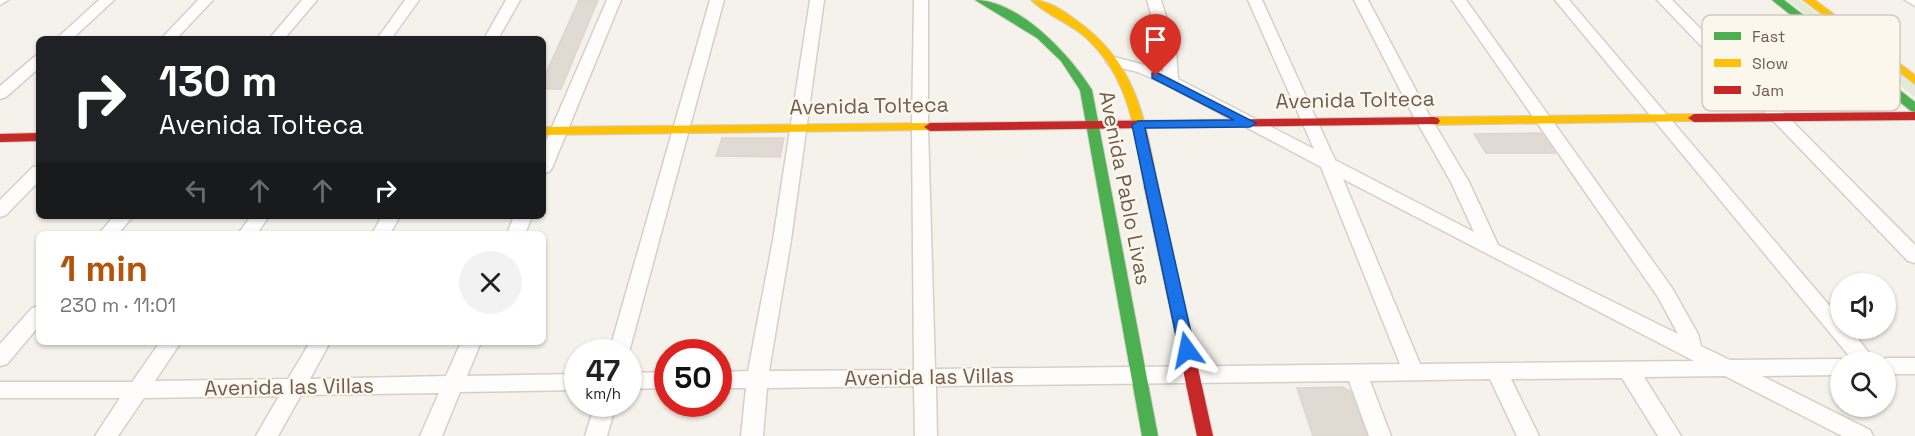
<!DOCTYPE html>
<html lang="en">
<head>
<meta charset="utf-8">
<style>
	:root { --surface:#fff; --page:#f2f2f2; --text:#222; --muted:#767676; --accent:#b45309 }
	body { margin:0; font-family:"Space Grotesk",sans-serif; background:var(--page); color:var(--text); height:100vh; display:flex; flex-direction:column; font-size:22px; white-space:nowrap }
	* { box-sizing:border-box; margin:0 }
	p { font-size:20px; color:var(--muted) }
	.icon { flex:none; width:33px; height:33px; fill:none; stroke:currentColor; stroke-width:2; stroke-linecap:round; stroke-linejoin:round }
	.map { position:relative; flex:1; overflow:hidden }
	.drawer { position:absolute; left:36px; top:231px; width:510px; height:114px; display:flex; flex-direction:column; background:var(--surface); border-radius:9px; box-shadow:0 2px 4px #0004 }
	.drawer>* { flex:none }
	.banner { position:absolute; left:36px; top:36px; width:510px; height:183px; border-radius:9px; box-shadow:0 2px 4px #0004; background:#202124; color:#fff; overflow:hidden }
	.buttons { position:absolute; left:1830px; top:273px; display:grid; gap:12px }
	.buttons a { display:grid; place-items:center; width:66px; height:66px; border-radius:50%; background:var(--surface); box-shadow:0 2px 4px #0004; font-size:30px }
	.speed { position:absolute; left:564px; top:339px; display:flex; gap:12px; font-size:30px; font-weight:700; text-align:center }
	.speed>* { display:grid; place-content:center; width:78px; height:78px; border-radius:50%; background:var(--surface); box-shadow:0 2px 4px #0004; line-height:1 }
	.speed small { font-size:15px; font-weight:400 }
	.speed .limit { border:9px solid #d22; background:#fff; color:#111 }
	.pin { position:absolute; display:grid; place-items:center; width:51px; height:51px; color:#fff; margin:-62px -26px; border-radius:50% 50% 50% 0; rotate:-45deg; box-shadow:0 0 6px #0007 }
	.pin .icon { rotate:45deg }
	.me { position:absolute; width:66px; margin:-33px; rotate:348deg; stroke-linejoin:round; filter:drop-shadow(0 0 4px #0008) }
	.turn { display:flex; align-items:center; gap:21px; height:126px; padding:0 24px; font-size:27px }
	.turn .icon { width:78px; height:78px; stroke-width:2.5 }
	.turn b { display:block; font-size:42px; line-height:51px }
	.lanes { display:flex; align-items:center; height:57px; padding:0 24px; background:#0003; justify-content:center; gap:30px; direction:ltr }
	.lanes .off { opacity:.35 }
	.round { display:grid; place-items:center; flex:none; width:63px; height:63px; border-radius:32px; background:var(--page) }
	.headline { display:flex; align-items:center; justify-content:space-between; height:102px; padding:0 24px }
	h1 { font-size:36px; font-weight:600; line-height:45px; color:var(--accent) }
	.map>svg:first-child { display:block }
</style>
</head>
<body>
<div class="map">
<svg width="1915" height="436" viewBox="0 0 1915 436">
	<rect width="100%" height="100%" fill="#f5f2eb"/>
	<polygon fill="#e1ebd7" points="1787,0 1799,0 1915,82 1915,97"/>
	<g fill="#e0dad2" stroke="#ddd6ce" stroke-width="1.5">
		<polygon points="579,0 598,0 561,89 543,89 543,80"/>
		<polygon points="1541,133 1555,153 1486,153 1474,134"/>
		<polygon points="722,138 784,138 780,157 716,156"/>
		<polygon points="1342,387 1350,391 1367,436 1313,436 1297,388"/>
	</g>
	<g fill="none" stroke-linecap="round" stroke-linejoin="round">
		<defs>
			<g id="street">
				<polygon points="0,0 8,0 0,5"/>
				<polygon points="99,0 114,0 72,39 56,39"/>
				<polygon points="198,0 213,0 176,39 161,39"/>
				<polygon points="302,0 317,0 284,39 269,39"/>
				<polygon points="405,0 419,0 391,39 377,39"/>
				<polygon points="506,0 520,0 498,39 484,39"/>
				<polygon points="607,0 621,0 552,168 549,172 543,173 543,148"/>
				<polygon points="710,0 724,0 629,352 609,352"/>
				<path d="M 810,0 L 824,0 L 791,240 L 769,371 L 914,370 L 912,127 L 914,0 L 928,0 L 928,127 L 935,369 L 1400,364 L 1321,167 L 1165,84 L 1138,72 L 1109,65 L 1106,62 L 1114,57 L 1148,66 L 1163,72 L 1161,50 L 1147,0 L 1161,0 L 1176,50 L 1178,79 L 1314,149 L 1248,0 L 1262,0 L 1335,160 L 1474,232 L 1451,182 L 1412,113 L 1354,0 L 1368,0 L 1428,113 L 1469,182 L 1498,245 L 1678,334 L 1658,297 L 1452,0 L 1466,0 L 1672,288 L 1698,334 L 1701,346 L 1730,360 L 1840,359 L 1847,361 L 1840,362 L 1840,375 L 1762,376 L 1870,430 L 1873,436 L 1842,436 L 1725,376 L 1644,377 L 1681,436 L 1658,436 L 1622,378 L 1511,379 L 1539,436 L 1517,436 L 1490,379 L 1370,381 L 1391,436 L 1369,436 L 1349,381 L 936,386 L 937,436 L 915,436 L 914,386 L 767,388 L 763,436 L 741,436 L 746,388 L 718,388 L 718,372 L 748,371 L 773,240 ZM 1343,179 L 1694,361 L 1420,364 Z"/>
				<polygon points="1555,0 1569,0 1840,318 1840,328 1850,328 1876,362 1854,362"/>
				<polygon points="1657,0 1672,0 1915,245 1915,263 1908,261"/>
				<polygon points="1905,0 1915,0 1915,6"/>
				<polygon points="39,55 39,68 6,97 0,99 0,86 34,57"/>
				<polygon points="39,166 39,181 6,215 0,217 0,200 33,167"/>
				<polygon points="114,216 133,216 118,234 99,234"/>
				<polygon points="251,216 269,216 257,234 238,234"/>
				<polygon points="382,216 400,216 390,234 372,234"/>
				<polygon points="514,216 532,216 525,234 507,234"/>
				<polygon points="39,306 39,326 7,364 0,366 0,344 32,308"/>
				<polygon points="160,342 181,342 155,381 288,379 310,342 330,342 310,379 446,376 461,342 481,342 467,376 578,374 578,390 460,392 442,436 420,436 439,393 301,395 278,436 256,436 279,396 144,398 118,436 95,436 120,398 0,398 0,382 132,382"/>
				<polygon points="1886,358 1915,358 1915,374 1886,374 1886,362 1878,362"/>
				<polygon points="668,372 668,388 628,389 628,373"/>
				<polygon points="595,404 616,404 607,436 585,436"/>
			</g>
			<g id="fast">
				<path d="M 975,0 C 1019,0 1070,55 1092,90 L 1158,436 L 1142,436 L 1080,90 L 1061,61 L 1037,38 Z"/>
				<polygon points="1772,0 1784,0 1915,102 1915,112 1911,111"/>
			</g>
			<g id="slow">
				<path d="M 1031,0 C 1049,0 1062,10 1076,20 C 1137,63 1145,118 1158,186 L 1156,189 L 1146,189 L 1144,186 C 1135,130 1129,76 1084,36 C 1068,23 1045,14 1031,0 Z"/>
				<polygon points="1803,0 1815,0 1915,75 1915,84"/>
				<polygon points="1694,114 1698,115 1700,118 1698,121 1434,125 1428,121 1434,117"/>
				<polygon points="930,123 936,127 934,130 543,135 543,127"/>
			</g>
			<g id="jam">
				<polygon points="1915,112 1915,120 1694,122 1688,118 1694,114"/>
				<polygon points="1434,117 1438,118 1440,121 1438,124 930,131 924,127 930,123"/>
				<polygon points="39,133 39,141 0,142 0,134"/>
				<polygon points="1151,182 1158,186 1213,436 1197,436 1144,186"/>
			</g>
		</defs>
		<use href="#street" stroke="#d4cfc9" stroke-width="3"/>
		<use href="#fast" stroke="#d5cfc9" stroke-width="2"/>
		<use href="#slow" stroke="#d5cfc9" stroke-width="2"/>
		<use href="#jam" stroke="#d5cfc9" stroke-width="2"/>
		<use href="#street" fill="#fefdfc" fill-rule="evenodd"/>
		<use href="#fast" fill="#4caf50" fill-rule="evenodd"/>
		<use href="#slow" fill="#ffc107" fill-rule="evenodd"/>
		<use href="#jam" fill="#c62828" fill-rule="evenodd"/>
	</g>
	<polygon fill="#1a73e8" stroke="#114b97" stroke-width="1.5" points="1156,72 1256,123 1250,127 1145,128 1195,350 1193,354 1182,354 1179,350 1132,125 1138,121 1234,120 1152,78 1152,73"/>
	<g text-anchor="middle" stroke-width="4.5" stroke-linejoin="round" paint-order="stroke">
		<g font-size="21" fill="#6f5c4f" stroke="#fcf7ed">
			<text transform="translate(1355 100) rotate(-1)" y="7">Avenida Tolteca</text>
			<text transform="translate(869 106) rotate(-1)" y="7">Avenida Tolteca</text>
			<text transform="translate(1125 188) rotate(79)" y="7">Avenida Pablo Livas</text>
			<text transform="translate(929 377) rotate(-1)" y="7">Avenida las Villas</text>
			<text transform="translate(289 387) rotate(-1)" y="7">Avenida las Villas</text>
		</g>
	</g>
	<rect x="1702" y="15" width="198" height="96" rx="9" fill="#fcf7ed" stroke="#d2c8be" stroke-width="1.5"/>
	<rect x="1714" y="32" width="27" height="8" fill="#4caf50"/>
	<rect x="1714" y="59" width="27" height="8" fill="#ffc107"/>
	<rect x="1714" y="86" width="27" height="8" fill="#c62828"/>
	<g font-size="16" fill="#6f5c4f">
		<text x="1752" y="42">Fast</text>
		<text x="1752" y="69">Slow</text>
		<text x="1752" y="96">Jam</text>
	</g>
</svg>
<div class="buttons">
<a><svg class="icon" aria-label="sound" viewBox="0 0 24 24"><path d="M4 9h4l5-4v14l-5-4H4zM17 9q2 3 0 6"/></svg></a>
<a><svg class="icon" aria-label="search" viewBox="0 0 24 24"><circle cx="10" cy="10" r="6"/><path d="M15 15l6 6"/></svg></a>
</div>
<div class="speed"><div>47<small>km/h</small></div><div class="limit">50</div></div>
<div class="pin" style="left:1156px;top:76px;background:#d93025"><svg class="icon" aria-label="arrive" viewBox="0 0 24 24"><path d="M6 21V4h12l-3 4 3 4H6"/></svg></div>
<svg class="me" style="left:1187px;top:350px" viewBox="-20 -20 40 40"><path d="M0-17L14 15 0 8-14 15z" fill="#1a73e8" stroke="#fff" stroke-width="4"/></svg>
<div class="banner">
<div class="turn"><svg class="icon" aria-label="right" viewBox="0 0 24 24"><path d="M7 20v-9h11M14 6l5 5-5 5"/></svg><div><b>130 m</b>Avenida Tolteca</div></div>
<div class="lanes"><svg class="icon off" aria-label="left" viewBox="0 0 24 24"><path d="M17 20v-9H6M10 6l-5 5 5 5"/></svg><svg class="icon off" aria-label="ahead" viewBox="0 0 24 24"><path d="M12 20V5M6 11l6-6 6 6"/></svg><svg class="icon off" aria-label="ahead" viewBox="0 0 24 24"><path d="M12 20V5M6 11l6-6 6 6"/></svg><svg class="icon" aria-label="right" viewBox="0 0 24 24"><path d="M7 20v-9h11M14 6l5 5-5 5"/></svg></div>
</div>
<section class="drawer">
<div class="headline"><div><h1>1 min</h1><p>230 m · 11:01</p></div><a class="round"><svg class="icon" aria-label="close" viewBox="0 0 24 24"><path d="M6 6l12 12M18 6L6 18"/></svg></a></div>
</section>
</div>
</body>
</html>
